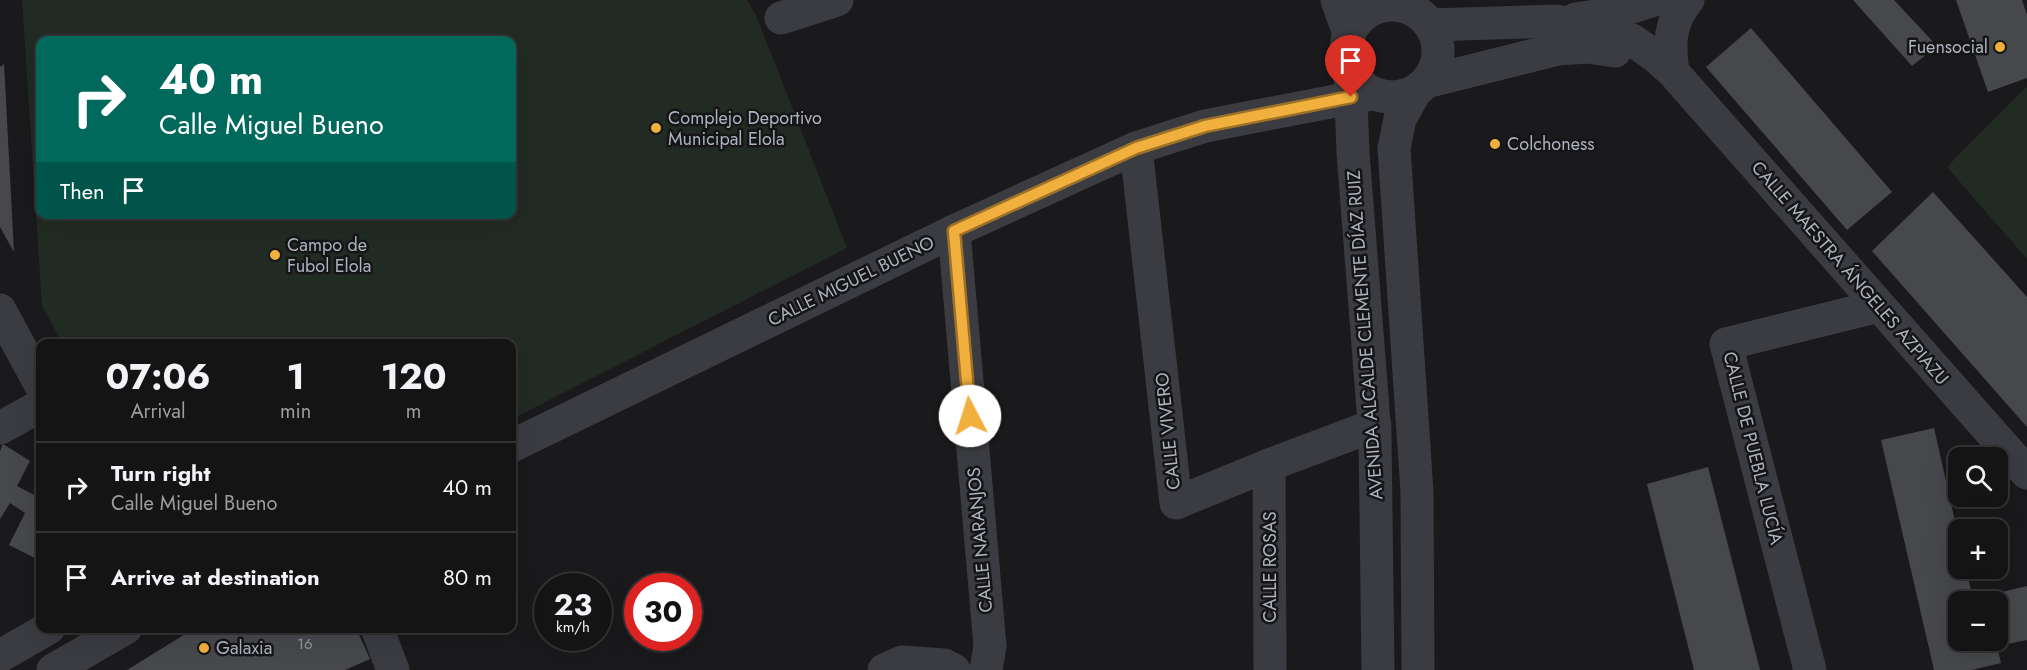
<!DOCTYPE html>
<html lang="en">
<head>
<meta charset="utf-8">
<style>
	:root { --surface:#141415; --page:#1d1d1e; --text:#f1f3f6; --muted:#9d9ea0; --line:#333334 }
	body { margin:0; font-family:Jost,sans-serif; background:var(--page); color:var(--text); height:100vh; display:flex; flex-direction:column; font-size:22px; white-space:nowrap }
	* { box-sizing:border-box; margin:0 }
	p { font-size:20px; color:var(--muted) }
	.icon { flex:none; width:33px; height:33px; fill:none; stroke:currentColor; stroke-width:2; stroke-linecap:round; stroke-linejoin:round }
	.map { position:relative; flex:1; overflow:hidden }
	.details { position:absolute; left:36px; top:339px; width:480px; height:294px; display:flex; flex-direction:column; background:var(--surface); border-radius:12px; box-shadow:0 6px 24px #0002,0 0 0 2px var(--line) }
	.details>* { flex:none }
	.banner { position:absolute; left:36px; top:36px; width:480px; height:183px; border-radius:12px; box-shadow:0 6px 24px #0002,0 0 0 2px var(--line); background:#00695c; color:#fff; overflow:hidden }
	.tools { position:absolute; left:1948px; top:447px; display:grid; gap:12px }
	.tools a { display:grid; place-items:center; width:60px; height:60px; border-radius:12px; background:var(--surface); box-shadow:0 6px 24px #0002,0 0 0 2px var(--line); font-size:30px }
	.speed { position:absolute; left:534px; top:573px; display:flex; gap:12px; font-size:30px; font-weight:700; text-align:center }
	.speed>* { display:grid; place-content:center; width:78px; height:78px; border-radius:50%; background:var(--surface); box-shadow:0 6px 24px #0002,0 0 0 2px var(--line); line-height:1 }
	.speed small { font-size:15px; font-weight:400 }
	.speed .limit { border:9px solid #d22; background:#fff; color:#111 }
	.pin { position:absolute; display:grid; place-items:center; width:51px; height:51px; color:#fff; margin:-62px -26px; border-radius:50% 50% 50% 0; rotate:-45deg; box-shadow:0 0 6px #0007 }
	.pin .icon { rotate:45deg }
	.me { position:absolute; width:66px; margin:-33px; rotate:355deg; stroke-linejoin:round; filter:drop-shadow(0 0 4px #0008) }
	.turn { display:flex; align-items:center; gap:21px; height:126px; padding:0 24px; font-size:27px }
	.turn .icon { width:78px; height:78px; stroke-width:2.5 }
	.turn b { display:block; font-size:42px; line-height:51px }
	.then { display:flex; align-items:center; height:57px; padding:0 24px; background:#0003; gap:12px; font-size:22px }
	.eta { display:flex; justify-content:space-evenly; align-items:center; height:102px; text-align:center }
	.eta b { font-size:36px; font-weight:700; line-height:42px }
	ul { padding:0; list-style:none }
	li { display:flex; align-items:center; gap:18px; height:90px; padding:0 24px; border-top:2px solid var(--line) }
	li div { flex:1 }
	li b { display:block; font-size:22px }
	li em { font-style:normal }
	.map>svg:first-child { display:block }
</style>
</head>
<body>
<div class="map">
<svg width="2027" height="670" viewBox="0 0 2027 670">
	<rect width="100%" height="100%" fill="#1a1a1c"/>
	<g fill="#222b23" fill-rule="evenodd">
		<path d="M 22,0 L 747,0 L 756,15 L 847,248 L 512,419 L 512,344 L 62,343 L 42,305 ZM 40,40 L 512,40 L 512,214 L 40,214 Z"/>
		<polygon points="2027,86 2027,259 1947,167"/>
	</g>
	<g fill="#47484c" fill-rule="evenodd">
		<polygon points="1853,0 1894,0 1937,46 1912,66"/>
		<polygon points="1956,0 2022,0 2027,15 2027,78 1988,92"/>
		<polygon points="1751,28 1892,192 1847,230 1706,67"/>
		<polygon points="4,64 14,252 0,227 0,67"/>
		<polygon points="1933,192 2027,297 2027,427 1872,251"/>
		<path d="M 1934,428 L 1959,539 L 1959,568 L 1966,568 L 1973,599 L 2027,586 L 2027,640 L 1997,646 L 2001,663 L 1972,670 L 1934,670 L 1881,440 ZM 1959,602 L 1998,602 L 1998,640 L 1959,640 Z"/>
		<polygon points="3,444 30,461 17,486 34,495 40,483 40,557 39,560 9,545 25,513 10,503 0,519 0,451"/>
		<polygon points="1708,467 1760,670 1694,670 1647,484"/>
		<polygon points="195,628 356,628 370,659 345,670 127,670"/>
	</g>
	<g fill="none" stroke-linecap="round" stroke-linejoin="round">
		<g stroke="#3b3c41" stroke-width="33">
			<polyline points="1337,0 1349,34"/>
			<circle cx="1392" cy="51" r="46"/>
			<polyline points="781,18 837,0"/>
			<polyline points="1576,19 1610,14 1654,0"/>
			<polyline points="1430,25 1556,21 1605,31 1632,40 1655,56 1673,72 2027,473"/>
			<polyline points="1350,72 1353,153 1375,435 1378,670"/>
			<path d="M 1673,72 C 1669,45 1669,22 1688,0"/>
			<polyline points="1426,82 1558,49 1588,47 1615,51"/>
			<polyline points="1415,92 1400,119 1394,148 1417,492 1418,670"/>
			<polyline points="1136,148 1176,503 1269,465 1375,425"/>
			<polyline points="954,231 990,646 986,670"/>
			<polyline points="0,310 40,384"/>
			<polyline points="0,428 40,406"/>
			<polyline points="512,446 954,231 1136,148 1205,126 1372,94"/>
			<polyline points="1269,465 1270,670"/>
			<polyline points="377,628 393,670"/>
			<polyline points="0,656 49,628"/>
			<polyline points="53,670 126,628"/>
			<polyline points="884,670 902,662 944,665 954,670"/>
			<polyline points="1810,670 1726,344 1879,306"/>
		</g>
	</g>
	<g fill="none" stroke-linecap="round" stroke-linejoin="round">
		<defs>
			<polyline id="route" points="970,416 954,231 1136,148 1205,126 1351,97"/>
		</defs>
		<use href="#route" stroke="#9d7228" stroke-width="15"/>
		<use href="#route" stroke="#f1b03d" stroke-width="10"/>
	</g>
	<g fill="#f1b03d" stroke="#151517" stroke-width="2">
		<circle cx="2000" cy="47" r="6"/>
		<circle cx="656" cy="128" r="6"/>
		<circle cx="1495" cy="144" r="6"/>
		<circle cx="275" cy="255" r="6"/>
		<circle cx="204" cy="648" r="6"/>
	</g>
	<g text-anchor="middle" stroke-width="5" stroke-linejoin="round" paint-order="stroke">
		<g font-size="15" fill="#9498a0">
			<text x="305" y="649">16</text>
		</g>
		<g font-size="18" fill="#adb2bc" stroke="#151517" text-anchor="start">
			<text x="1988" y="53" text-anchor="end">Fuensocial</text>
			<text x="668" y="124">Complejo Deportivo<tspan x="668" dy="21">Municipal Elola</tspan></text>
			<text x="1507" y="150">Colchoness</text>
			<text x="287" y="251">Campo de<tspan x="287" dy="21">Fubol Elola</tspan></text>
			<text x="216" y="654">Galaxia</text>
		</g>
		<g font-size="18" fill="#adb2bc" stroke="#151517">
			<text transform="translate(1850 273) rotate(49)" y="6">CALLE MAESTRA ÁNGELES AZPIAZU</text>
			<text transform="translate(851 281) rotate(-26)" y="6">CALLE MIGUEL BUENO</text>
			<text transform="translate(1365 335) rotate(-94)" y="6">AVENIDA ALCALDE CLEMENTE DÍAZ RUIZ</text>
			<text transform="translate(1168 431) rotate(-96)" y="6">CALLE VIVERO</text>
			<text transform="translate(1753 448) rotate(76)" y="6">CALLE DE PUEBLA LUCÍA</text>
			<text transform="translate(980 540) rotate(-95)" y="6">CALLE NARANJOS</text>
			<text transform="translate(1270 567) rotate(-90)" y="6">CALLE ROSAS</text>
		</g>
	</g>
</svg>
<div class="tools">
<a><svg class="icon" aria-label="search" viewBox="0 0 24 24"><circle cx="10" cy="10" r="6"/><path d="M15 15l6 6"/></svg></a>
<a>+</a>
<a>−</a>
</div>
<div class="speed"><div>23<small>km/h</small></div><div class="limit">30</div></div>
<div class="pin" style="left:1351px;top:97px;background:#d93025"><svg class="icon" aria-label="arrive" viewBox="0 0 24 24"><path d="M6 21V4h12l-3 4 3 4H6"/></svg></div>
<svg class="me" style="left:970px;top:416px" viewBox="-20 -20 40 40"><circle r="19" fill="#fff"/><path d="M0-13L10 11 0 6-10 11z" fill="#f1b03d"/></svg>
<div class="banner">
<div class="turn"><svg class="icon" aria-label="right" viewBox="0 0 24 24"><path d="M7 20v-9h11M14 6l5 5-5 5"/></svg><div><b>40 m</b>Calle Miguel Bueno</div></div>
<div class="then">Then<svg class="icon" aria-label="arrive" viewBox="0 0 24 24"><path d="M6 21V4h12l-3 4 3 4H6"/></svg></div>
</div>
<section class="details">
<div class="eta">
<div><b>07:06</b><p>Arrival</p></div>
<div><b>1</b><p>min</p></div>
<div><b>120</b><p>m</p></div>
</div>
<ul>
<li><svg class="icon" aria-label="right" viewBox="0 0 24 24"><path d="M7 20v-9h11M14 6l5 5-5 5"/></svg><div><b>Turn right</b><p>Calle Miguel Bueno</p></div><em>40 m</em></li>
<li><svg class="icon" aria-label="arrive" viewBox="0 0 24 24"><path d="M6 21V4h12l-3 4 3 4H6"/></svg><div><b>Arrive at destination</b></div><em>80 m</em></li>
</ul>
</section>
</div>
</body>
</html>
